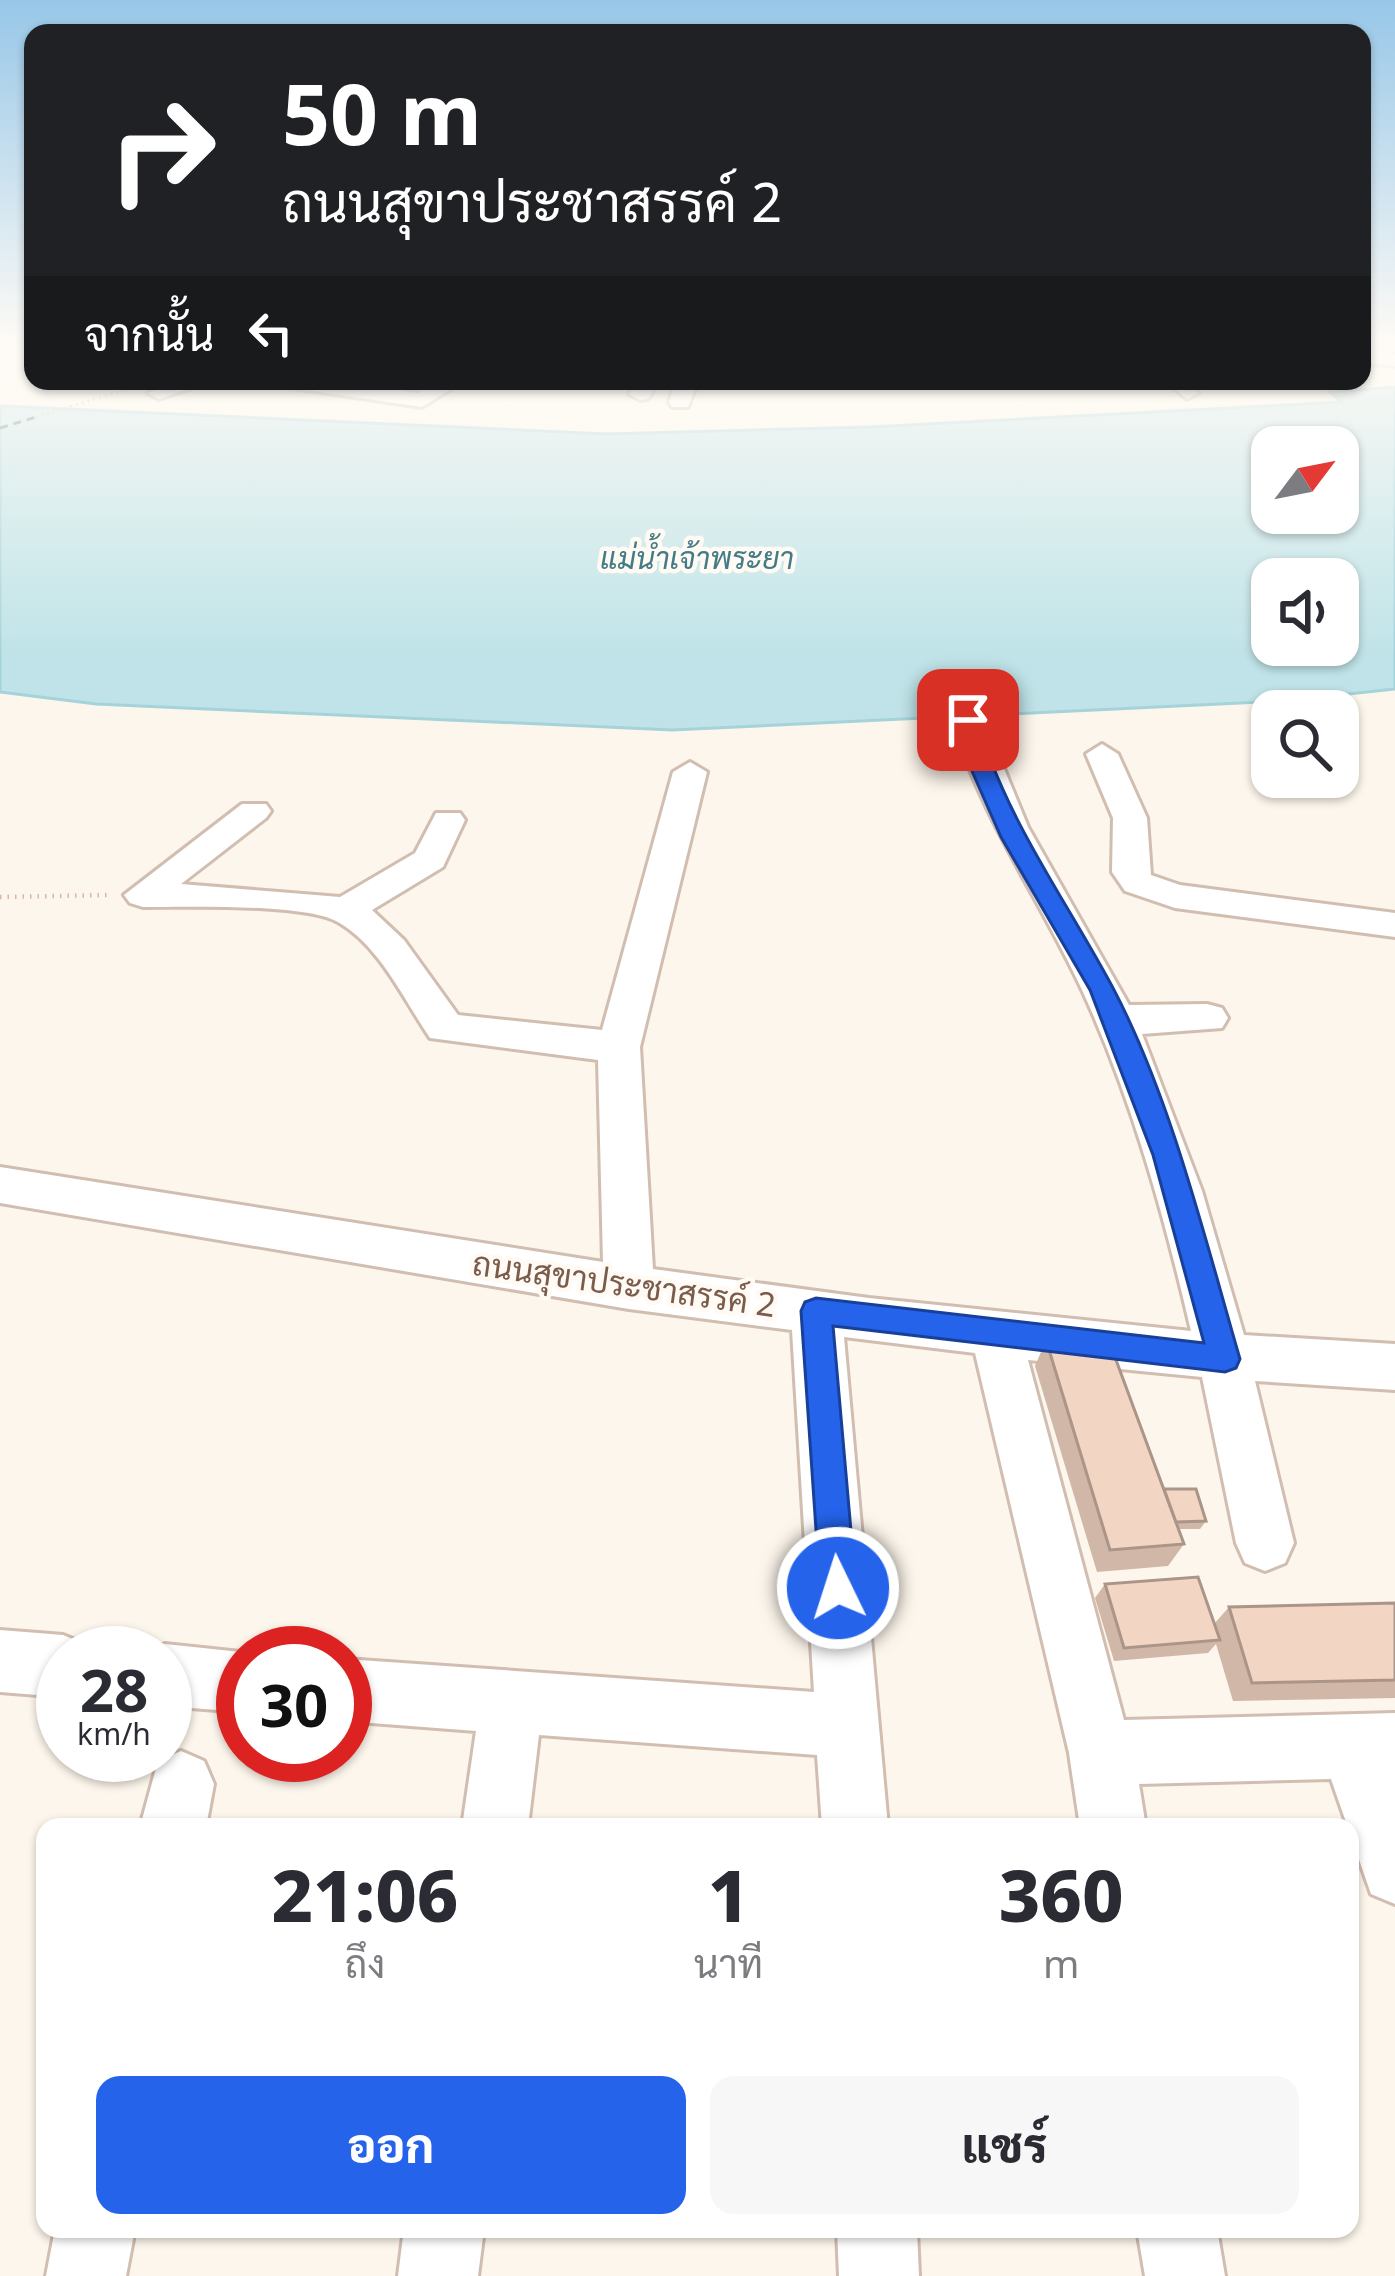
<!DOCTYPE html>
<html lang="th">
<head>
<meta charset="utf-8">
<style>
	:root { --surface:#fff; --page:#f7f7f7; --text:#2b2b33; --muted:#7c7c81; --accent:#2563eb }
	body { margin:0; font-family:"Noto Sans",Sarabun,sans-serif; background:var(--page); color:var(--text); height:100vh; display:flex; flex-direction:column; font-size:45px; white-space:nowrap }
	* { box-sizing:border-box; margin:0 }
	p { font-size:39px; color:var(--muted) }
	.icon { flex:none; width:66px; height:66px; fill:none; stroke:currentColor; stroke-width:2; stroke-linecap:round; stroke-linejoin:round }
	.map { position:relative; flex:1; overflow:hidden }
	.sheet { position:absolute; left:36px; top:1818px; width:1323px; height:420px; display:flex; flex-direction:column; background:var(--surface); border-radius:24px; box-shadow:0 3px 9px #0004 }
	.sheet>* { flex:none }
	.guide { position:absolute; left:24px; top:24px; width:1347px; height:366px; border-radius:24px; box-shadow:0 3px 9px #0004; background:#202124; color:#fff; overflow:hidden }
	.needle { width:78px; rotate:58deg }
	.buttons { position:absolute; left:1251px; top:426px; display:grid; gap:24px }
	.buttons a { display:grid; place-items:center; width:108px; height:108px; border-radius:24px; background:var(--surface); box-shadow:0 3px 9px #0004; font-size:60px }
	.speed { position:absolute; left:36px; top:1626px; display:flex; gap:24px; font-size:60px; font-weight:700; text-align:center }
	.speed>* { display:grid; place-content:center; width:156px; height:156px; border-radius:50%; background:var(--surface); box-shadow:0 3px 9px #0004; line-height:1 }
	.speed small { font-size:30px; font-weight:400 }
	.speed .limit { border:18px solid #d22; background:#fff; color:#111 }
	.pin { position:absolute; display:grid; place-items:center; width:102px; height:102px; color:#fff; margin:-51px; border-radius:24px; box-shadow:0 6px 18px #0006 }
	.me { position:absolute; width:132px; margin:-66px; rotate:356deg; stroke-linejoin:round; filter:drop-shadow(0 0 9px #0008) }
	.turn { display:flex; align-items:center; gap:42px; height:252px; padding:0 60px; font-size:54px }
	.turn .icon { width:156px; height:156px; stroke-width:2.5 }
	.turn b { display:block; font-size:84px; line-height:102px }
	.then { display:flex; align-items:center; height:114px; padding:0 60px; background:#0003; gap:24px; font-size:45px }
	.eta { display:flex; justify-content:space-evenly; align-items:center; height:204px; text-align:center }
	.eta b { font-size:72px; font-weight:800; line-height:84px }
	.primary-button { display:flex; gap:24px; margin-top:auto; padding:24px 60px }
	.primary-button a { flex:1; height:138px; border-radius:24px; background:var(--accent); color:#fff; font-size:48px; font-weight:800; line-height:138px; text-align:center }
	.primary-button a+a { background:var(--page); color:var(--text) }
	.map>svg:first-child { display:block }
</style>
</head>
<body>
<div class="map">
<svg width="1395" height="2276" viewBox="0 0 1395 2276">
	<rect width="100%" height="100%" fill="#fdf6ec"/>
	<path fill="#bfe3e8" stroke="#a5d3da" stroke-width="3" fill-rule="evenodd" d="M 1395,387 L 1395,689 L 1283,701 L 672,730 L 96,704 L 0,692 L 0,406 L 607,434 L 870,427 L 1341,402 L 1330,392 ZM 1272,447 L 1338,447 L 1338,513 L 1272,513 ZM 1272,579 L 1338,579 L 1338,645 L 1272,645 Z"/>
	<g fill="none" stroke-linecap="round" stroke-linejoin="round">
		<polyline stroke="#437c86" stroke-width="3" stroke-dasharray="8 6" stroke-linecap="butt" points="0,428 36,417"/>
		<defs>
			<g id="minor">
				<polygon points="1362,343 1395,354 1395,366 1373,364 1362,358"/>
				<polygon points="178,381 212,381 159,399 148,393"/>
				<polygon points="275,381 332,381 418,393 438,381 464,381 422,407 286,387"/>
				<polygon points="637,381 659,381 648,399 640,400 629,394"/>
				<polygon points="676,381 698,381 688,407 672,407 669,402"/>
				<polygon points="1165,381 1188,381 1198,393 1187,399"/>
				<path d="M 968,710 L 984,720 L 1028,827 L 1129,1005 L 1207,1004 L 1222,1008 L 1228,1018 L 1222,1028 L 1142,1034 L 1202,1191 L 1244,1335 L 1395,1344 L 1395,1390 L 1255,1381 L 1294,1543 L 1285,1563 L 1265,1571 L 1245,1563 L 1236,1543 L 1202,1377 L 1028,1360 L 1124,1720 L 1395,1713 L 1395,1904 L 1371,1894 L 1331,1779 L 1139,1784 L 1146,1827 L 1080,1827 L 1069,1753 L 975,1353 L 844,1337 L 888,1827 L 822,1827 L 817,1755 L 539,1735 L 528,1827 L 462,1827 L 476,1731 L 345,1721 L 345,1659 L 814,1692 L 792,1330 L 629,1309 L 0,1203 L 0,1167 L 603,1262 L 598,1060 L 430,1038 C 404,1000 380,946 338,922 C 305,903 185,907 143,907 L 130,903 L 124,895 L 242,804 L 266,804 L 271,811 L 266,818 L 181,884 L 340,897 L 415,853 L 436,813 L 460,813 L 465,820 L 443,867 L 372,910 L 404,940 L 458,1015 L 602,1030 L 673,772 L 690,762 L 707,772 L 640,1047 L 653,1269 L 869,1298 L 1191,1331 C 1164,1215 1132,1099 1083,992 C 1040,899 982,819 952,720 Z"/>
				<polygon points="1102,744 1118,754 1147,818 1151,875 1180,885 1395,913 1395,937 1175,908 1125,891 1112,872 1113,818 1086,754"/>
				<polygon points="0,1630 63,1635 85,1644 88,1653 63,1653 63,1697 0,1692"/>
				<polygon points="165,1644 250,1653 243,1653 243,1712 165,1706 165,1653 143,1653"/>
				<polygon points="181,1751 204,1761 214,1784 206,1827 140,1827 158,1761"/>
				<polygon points="55,2229 135,2229 126,2276 46,2276"/>
				<polygon points="404,2229 484,2229 478,2276 398,2276"/>
				<polygon points="837,2229 917,2229 919,2276 839,2276"/>
				<polygon points="1137,2229 1217,2229 1225,2276 1145,2276"/>
			</g>
		</defs>
		<use href="#minor" stroke="#d1beb0" stroke-width="6"/>
		<polyline stroke="#d9b8a5" stroke-width="3" stroke-dasharray="1.5 4.5" stroke-linecap="butt" points="36,417 132,388"/>
		<polyline stroke="#d9b8a5" stroke-width="4.5" stroke-dasharray="1.5 6" stroke-linecap="butt" points="0,897 110,895"/>
		<use href="#minor" fill="#fff" fill-rule="evenodd"/>
	</g>
	<g fill="#d1b7a8">
		<polygon points="1046,1340 1164,1489 1206,1521 1200,1529 1179,1529 1184,1544 1168,1566 1097,1572 1035,1366"/>
		<polygon points="1105,1584 1214,1624 1229,1607 1395,1603 1395,1698 1233,1701 1216,1644 1208,1653 1114,1661 1095,1598"/>
	</g>
	<g fill="#f3d5c3" stroke="#aa9588" stroke-width="3">
		<polygon points="1046,1340 1109,1341 1184,1544 1110,1550"/>
		<polygon points="1164,1489 1196,1489 1206,1521 1176,1522"/>
		<polygon points="1198,1577 1220,1640 1124,1648 1105,1584"/>
		<polygon points="1395,1603 1395,1680 1252,1683 1229,1607"/>
	</g>
	<linearGradient id="sky" x2="0" y2="1"><stop stop-color="#97c7e8"/><stop offset="0.52" stop-color="#fefbf6"/><stop offset="1" stop-color="#fefbf6" stop-opacity="0"/></linearGradient>
	<rect width="1395" height="660" fill="url(#sky)"/>
	<path fill="#2563eb" stroke="#184099" stroke-width="3" d="M 968,715 L 977,720 C 1006,820 1065,898 1113,988 C 1171,1098 1205,1239 1240,1359 L 1236,1368 L 1225,1372 L 833,1326 L 856,1588 L 851,1601 L 838,1606 L 826,1601 L 820,1588 L 801,1311 L 805,1302 L 816,1298 L 1204,1343 L 1153,1155 L 1090,990 L 1001,837 L 971,769 L 958,720 Z"/>
	<g text-anchor="middle" stroke-width="9" stroke-linejoin="round" paint-order="stroke">
		<g font-size="30" font-style="italic" fill="#437c86" stroke="#fffaf3">
			<text x="697" y="569">แม่น้ำเจ้าพระยา</text>
		</g>
		<g font-size="33" fill="#7a5c4d" stroke="#fffaf3">
			<text transform="translate(624 1284) rotate(8)" y="12">ถนนสุขาประชาสรรค์ 2</text>
		</g>
	</g>
</svg>
<div class="buttons">
<a><svg class="needle" viewBox="-14 -14 28 28"><path d="M0-13l5 13h-10z" fill="#e53935"/><path d="M0 13l5-13h-10z" fill="#7c7c81"/></svg></a>
<a><svg class="icon" aria-label="sound" viewBox="0 0 24 24"><path d="M4 9h4l5-4v14l-5-4H4zM17 9q2 3 0 6"/></svg></a>
<a><svg class="icon" aria-label="search" viewBox="0 0 24 24"><circle cx="10" cy="10" r="6"/><path d="M15 15l6 6"/></svg></a>
</div>
<div class="speed"><div>28<small>km/h</small></div><div class="limit">30</div></div>
<div class="pin" style="left:968px;top:720px;background:#d93025"><svg class="icon" aria-label="arrive" viewBox="0 0 24 24"><path d="M6 21V4h12l-3 4 3 4H6"/></svg></div>
<svg class="me" style="left:838px;top:1588px" viewBox="-20 -20 40 40"><circle r="17" fill="#2563eb" stroke="#fff" stroke-width="3"/><path d="M0-11L8 9 0 5-8 9z" fill="#fff"/></svg>
<div class="guide">
<div class="turn"><svg class="icon" aria-label="right" viewBox="0 0 24 24"><path d="M7 20v-9h11M14 6l5 5-5 5"/></svg><div><b>50 m</b>ถนนสุขาประชาสรรค์ 2</div></div>
<div class="then">จากนั้น<svg class="icon" aria-label="left" viewBox="0 0 24 24"><path d="M17 20v-9H6M10 6l-5 5 5 5"/></svg></div>
</div>
<section class="sheet">
<div class="eta">
<div><b>21:06</b><p>ถึง</p></div>
<div><b>1</b><p>นาที</p></div>
<div><b>360</b><p>m</p></div>
</div>
<div class="primary-button"><a>ออก</a><a>แชร์</a></div>
</section>
</div>
</body>
</html>
